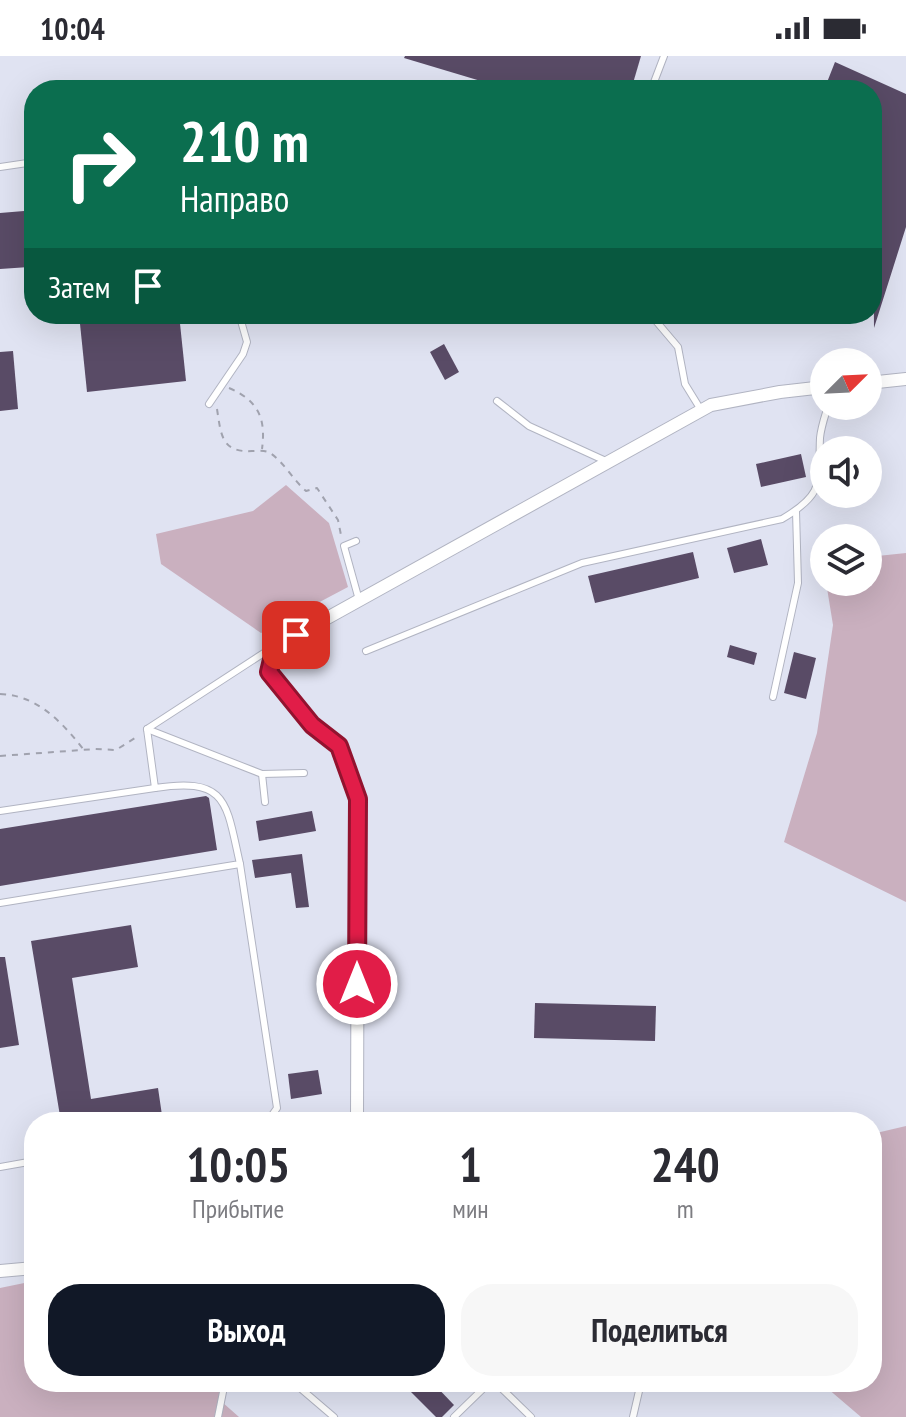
<!DOCTYPE html>
<html lang="ru">
<head>
<meta charset="utf-8">
<style>
	:root { --surface:#fff; --page:#f7f7f7; --text:#2b2b33; --muted:#7c7c81; --accent:#111827 }
	body { margin:0; font-family:"PT Sans Narrow",sans-serif; background:var(--page); color:var(--text); height:100vh; display:flex; flex-direction:column; font-size:30px; white-space:nowrap }
	* { box-sizing:border-box; margin:0 }
	p { font-size:26px; color:var(--muted) }
	.icon { flex:none; width:44px; height:44px; fill:none; stroke:currentColor; stroke-width:2; stroke-linecap:round; stroke-linejoin:round }
	.map { position:relative; flex:1; overflow:hidden }
	.side { position:absolute; left:24px; top:1056px; width:858px; height:280px; display:flex; flex-direction:column; background:var(--surface); border-radius:32px; box-shadow:0 8px 32px #0002 }
	.side>* { flex:none }
	.top-card { position:absolute; left:24px; top:24px; width:858px; height:244px; border-radius:32px; box-shadow:0 8px 32px #0002; background:#0b6e4f; color:#fff; overflow:hidden }
	.needle { width:52px; rotate:66deg }
	.fabs { position:absolute; left:810px; top:292px; display:grid; gap:16px }
	.fabs a { display:grid; place-items:center; width:72px; height:72px; border-radius:50%; background:var(--surface); box-shadow:0 8px 32px #0002; font-size:40px }
	.pin { position:absolute; display:grid; place-items:center; width:68px; height:68px; color:#fff; margin:-34px; border-radius:16px; box-shadow:0 4px 12px #0006 }
	.me { position:absolute; width:88px; margin:-44px; rotate:0deg; stroke-linejoin:round; filter:drop-shadow(0 0 6px #0008) }
	.turn { display:flex; align-items:center; gap:28px; height:168px; padding:0 24px; font-size:36px }
	.turn .icon { width:104px; height:104px; stroke-width:2.5 }
	.turn b { display:block; font-size:56px; line-height:68px }
	.then { display:flex; align-items:center; height:76px; padding:0 24px; background:#0003; gap:16px; font-size:30px }
	.eta { display:flex; justify-content:space-evenly; align-items:center; height:136px; text-align:center }
	.eta b { font-size:48px; font-weight:700; line-height:56px }
	.action { display:flex; gap:16px; margin-top:auto; padding:16px 24px }
	.action a { flex:1; height:92px; border-radius:32px; background:var(--accent); color:#fff; font-size:32px; font-weight:700; line-height:92px; text-align:center }
	.action a+a { background:var(--page); color:var(--text) }
	.status { display:flex; justify-content:space-between; align-items:center; height:56px; padding:0 40px; background:var(--surface); direction:ltr }
	.status svg { height:22px; fill:currentColor }
	.map>svg:first-child { display:block }
</style>
</head>
<body>
<div class="status"><b>10:04</b><svg viewBox="0 0 49 12"><path d="M0 12V9h3v3zM5 12V6h3v6zM10 12V3h3v9zM15 12V0h3v12zM26 1h20v11H26zM47 4h2v5h-2z"/></svg></div>
<div class="map">
<svg width="906" height="1361" viewBox="0 0 906 1361">
	<rect width="100%" height="100%" fill="#e0e3f2"/>
	<g fill="#cab0bf">
		<polygon points="286,429 329,467 348,531 261,577 161,508 156,478 253,455"/>
		<polygon points="906,497 906,846 784,786 817,677 833,569 826,526 868,526 868,501"/>
		<polygon points="906,1070 906,1361 861,1361 820,1326 872,1326 872,1078"/>
		<polygon points="34,1225 34,1326 223,1326 222,1346 239,1361 0,1361 0,1232"/>
	</g>
	<g fill="#594b66">
		<polygon points="405,0 641,0 631,34 511,34 404,2"/>
		<polygon points="835,6 906,38 906,171 874,272 872,34 824,34"/>
		<polygon points="24,155 29,211 0,213 0,157"/>
		<polygon points="79,258 179,258 186,325 87,336"/>
		<polygon points="444,288 459,316 445,324 430,296"/>
		<polygon points="13,295 18,353 0,355 0,296"/>
		<polygon points="801,398 806,421 761,431 756,408"/>
		<polygon points="761,483 768,509 734,517 727,492"/>
		<polygon points="693,496 699,522 595,547 588,520"/>
		<polygon points="730,589 757,597 754,609 727,601"/>
		<polygon points="794,596 816,602 806,643 784,637"/>
		<polygon points="206,740 209,742 217,794 0,830 0,773"/>
		<polygon points="312,755 316,775 259,785 256,765"/>
		<polygon points="302,798 309,851 296,852 291,817 255,822 252,804"/>
		<polygon points="131,869 138,911 72,922 91,1043 158,1032 163,1066 61,1066 31,885"/>
		<polygon points="0,901 5,901 19,989 0,992"/>
		<polygon points="535,947 656,950 655,985 534,982"/>
		<polygon points="318,1014 322,1038 291,1043 288,1018"/>
		<polygon points="413,1326 432,1326 454,1349 442,1361 436,1361 407,1332"/>
	</g>
	<g fill="none" stroke-linecap="round" stroke-linejoin="round">
		<defs>
			<g id="lane">
				<polyline points="651,34 664,0"/>
				<polyline points="0,111 34,106"/>
				<polyline points="650,258 678,291 685,328 701,354"/>
				<polyline points="497,345 529,370 608,406"/>
				<polyline points="209,348 243,298 247,286 239,258"/>
				<polyline points="356,485 344,490 359,544"/>
				<path d="M 366,595 L 582,507 L 782,463 C 826,437 818,426 820,382 C 821,371 825,360 828,350"/>
				<polyline points="773,641 798,527 796,455"/>
				<polyline points="147,673 262,718 304,717"/>
				<polyline points="262,718 265,746"/>
				<polyline points="0,755 155,732"/>
				<polyline points="240,808 277,1052 270,1062 263,1066"/>
				<path d="M 0,847 L 240,808 C 226,746 228,721 155,732 L 147,673 L 273,591"/>
				<polyline points="0,1111 34,1105"/>
				<polyline points="293,1326 334,1361"/>
				<polyline points="495,1326 531,1361"/>
				<polyline points="218,1361 225,1326"/>
				<polyline points="454,1361 490,1326"/>
				<polyline points="633,1361 639,1335"/>
			</g>
			<g id="street">
				<polyline points="868,327 906,323"/>
				<polyline points="357,1066 358,743 339,690 312,669 269,616 275,591 711,349 780,336 824,331"/>
				<polyline points="0,1215 34,1212"/>
			</g>
		</defs>
		<use href="#lane" stroke="#b1b4c2" stroke-width="8"/>
		<use href="#street" stroke="#b1b4c2" stroke-width="14"/>
		<g stroke="#a0a2ae" stroke-width="2" stroke-dasharray="6 6" stroke-linecap="butt">
			<path d="M 229,332 C 259,345 266,363 262,393"/>
			<path d="M 217,353 C 221,378 221,397 252,395 C 258,395 265,394 270,397 C 284,406 293,424 306,435 L 317,432 L 338,464 L 341,479"/>
			<path d="M 0,638 C 37,639 62,666 84,694"/>
			<polyline points="0,700 95,693 116,694 138,680"/>
		</g>
		<use href="#lane" stroke="#fff" stroke-width="6"/>
		<use href="#street" stroke="#fff" stroke-width="12"/>
	</g>
	<g fill="none" stroke-linecap="round" stroke-linejoin="round">
		<defs>
			<polyline id="route" points="296,579 275,591 269,616 312,669 339,690 358,743 357,928"/>
		</defs>
		<use href="#route" stroke="#92132f" stroke-width="20"/>
		<use href="#route" stroke="#e11d48" stroke-width="14"/>
	</g>
</svg>
<div class="fabs">
<a><svg class="needle" viewBox="-14 -14 28 28"><path d="M0-13l5 13h-10z" fill="#e53935"/><path d="M0 13l5-13h-10z" fill="#7c7c81"/></svg></a>
<a><svg class="icon" aria-label="sound" viewBox="0 0 24 24"><path d="M4 9h4l5-4v14l-5-4H4zM17 9q2 3 0 6"/></svg></a>
<a><svg class="icon" aria-label="layers" viewBox="0 0 24 24"><path d="M12 4l9 5-9 5-9-5zM3 14l9 5 9-5"/></svg></a>
</div>
<div class="pin" style="left:296px;top:579px;background:#d93025"><svg class="icon" aria-label="arrive" viewBox="0 0 24 24"><path d="M6 21V4h12l-3 4 3 4H6"/></svg></div>
<svg class="me" style="left:357px;top:928px" viewBox="-20 -20 40 40"><circle r="17" fill="#e11d48" stroke="#fff" stroke-width="3"/><path d="M0-11L8 9 0 5-8 9z" fill="#fff"/></svg>
<div class="top-card">
<div class="turn"><svg class="icon" aria-label="right" viewBox="0 0 24 24"><path d="M7 20v-9h11M14 6l5 5-5 5"/></svg><div><b>210 m</b>Направо</div></div>
<div class="then">Затем<svg class="icon" aria-label="arrive" viewBox="0 0 24 24"><path d="M6 21V4h12l-3 4 3 4H6"/></svg></div>
</div>
<section class="side">
<div class="eta">
<div><b>10:05</b><p>Прибытие</p></div>
<div><b>1</b><p>мин</p></div>
<div><b>240</b><p>m</p></div>
</div>
<div class="action"><a>Выход</a><a>Поделиться</a></div>
</section>
</div>
</body>
</html>
